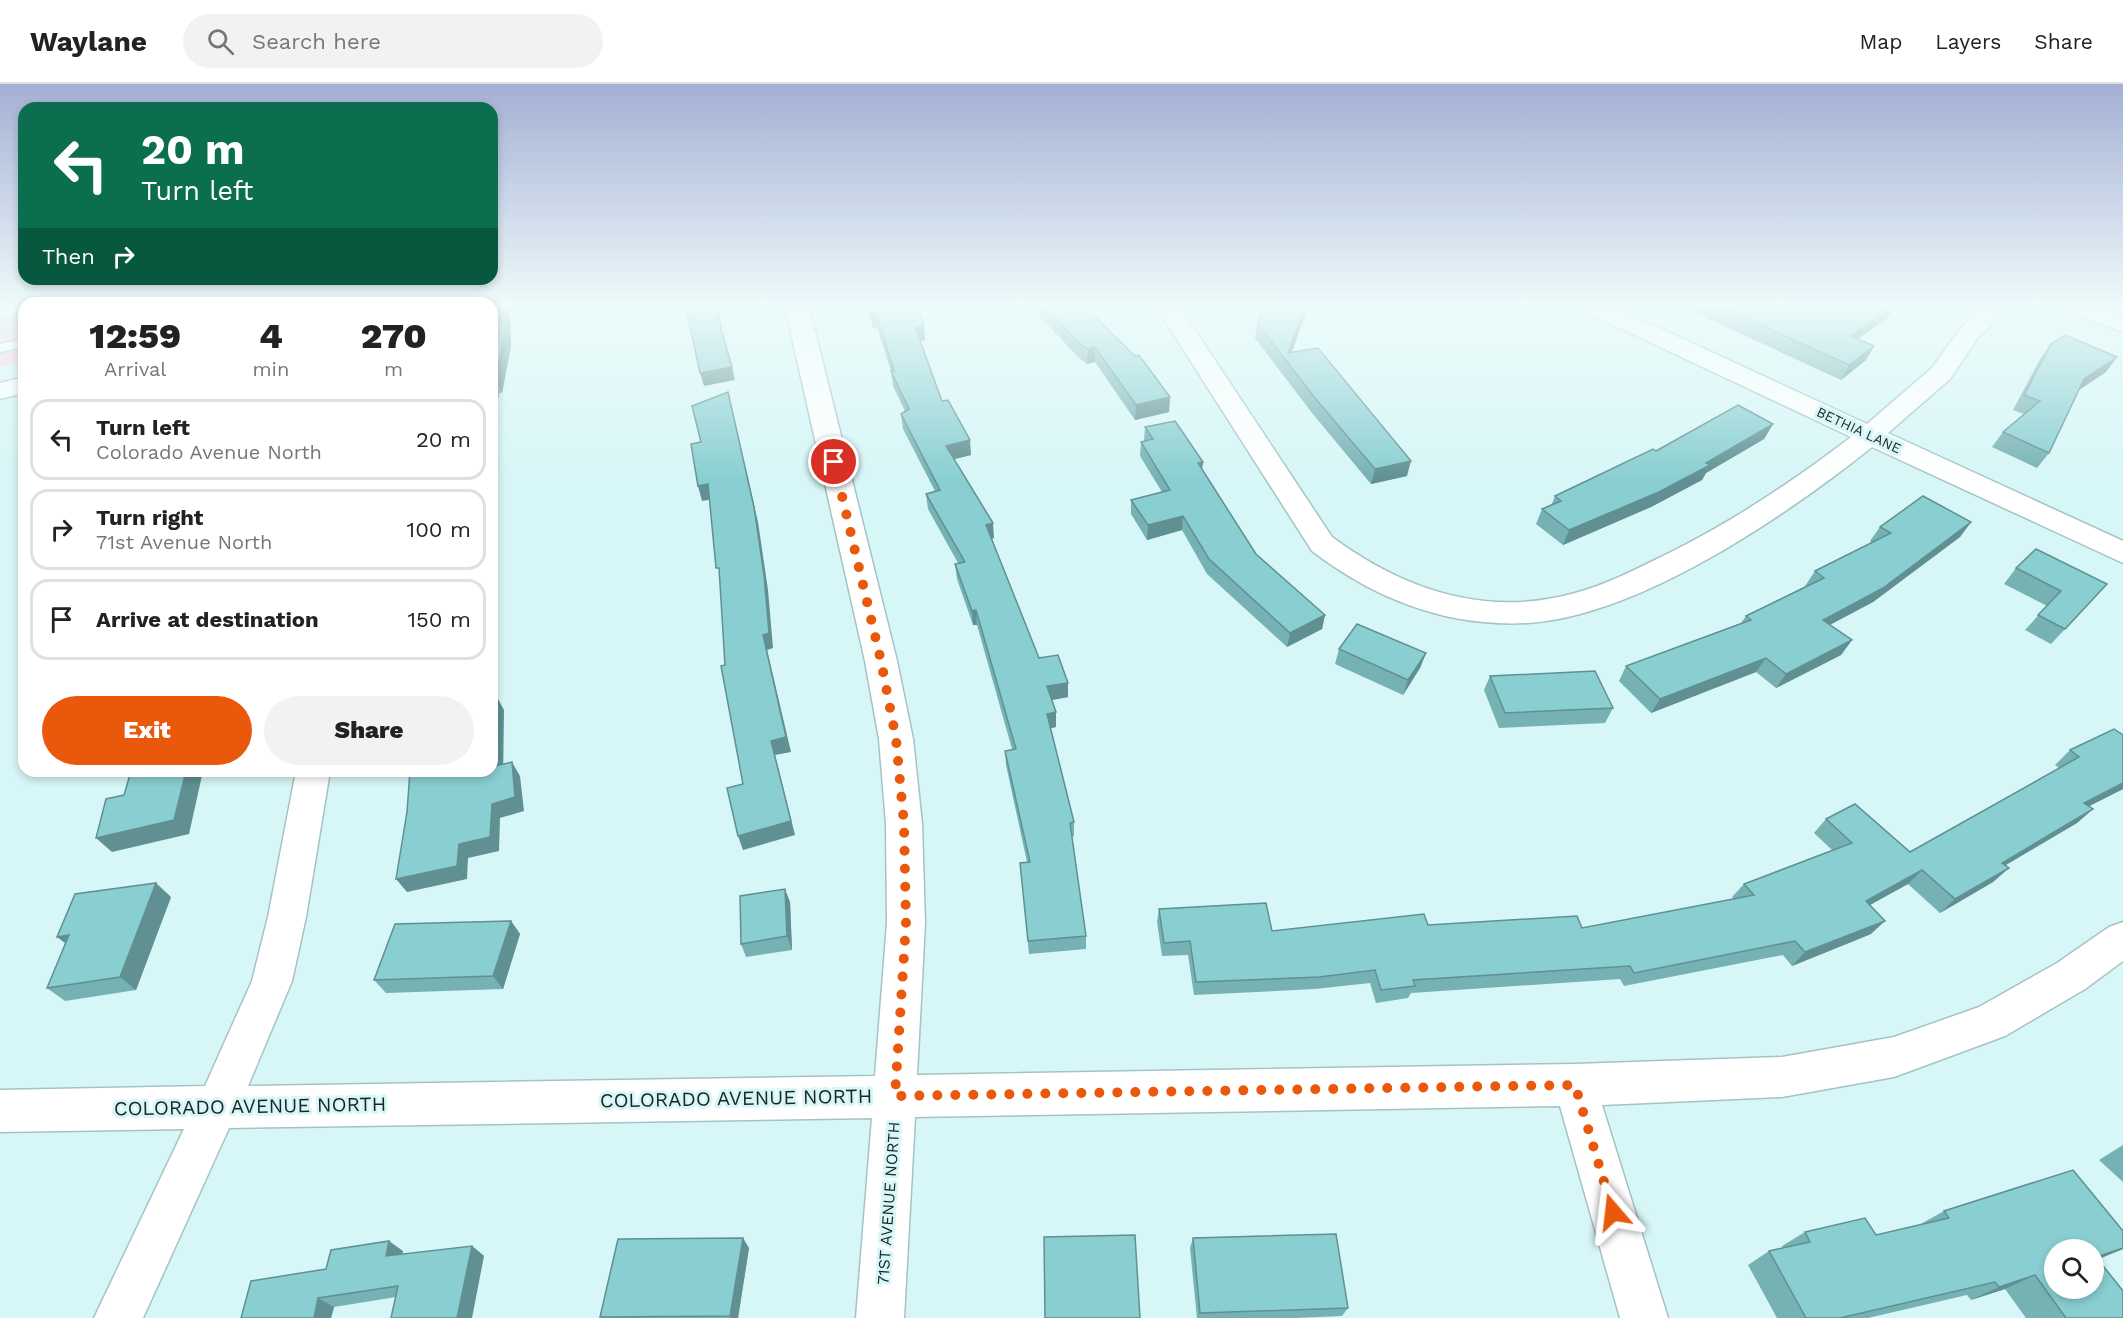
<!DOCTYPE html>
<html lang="en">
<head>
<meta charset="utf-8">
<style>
	:root { --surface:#fff; --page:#f2f2f2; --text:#222; --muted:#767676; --line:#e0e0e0; --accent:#ea580c }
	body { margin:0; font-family:"Work Sans",sans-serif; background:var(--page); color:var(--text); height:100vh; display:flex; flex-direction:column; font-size:22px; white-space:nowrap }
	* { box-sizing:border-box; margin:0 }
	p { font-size:20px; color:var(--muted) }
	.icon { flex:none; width:33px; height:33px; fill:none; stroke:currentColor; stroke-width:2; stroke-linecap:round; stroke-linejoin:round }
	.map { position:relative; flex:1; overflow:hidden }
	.side { position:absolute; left:18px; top:213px; width:480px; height:480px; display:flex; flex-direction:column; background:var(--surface); border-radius:18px; box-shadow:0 3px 9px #0003 }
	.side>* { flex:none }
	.top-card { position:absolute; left:18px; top:18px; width:480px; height:183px; border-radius:18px; box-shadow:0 3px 9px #0003; background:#0b6e4f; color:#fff; overflow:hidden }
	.fabs { position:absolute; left:2044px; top:1155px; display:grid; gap:12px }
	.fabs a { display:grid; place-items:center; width:60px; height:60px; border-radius:50%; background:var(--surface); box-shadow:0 3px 9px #0003; font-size:30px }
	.pin { position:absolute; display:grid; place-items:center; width:51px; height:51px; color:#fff; margin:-26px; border:3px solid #fff; border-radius:50%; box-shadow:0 2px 6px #0007 }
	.me { position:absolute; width:66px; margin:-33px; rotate:343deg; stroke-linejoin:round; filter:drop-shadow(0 0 4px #0008) }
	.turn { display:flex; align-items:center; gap:21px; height:126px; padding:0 24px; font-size:27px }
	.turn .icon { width:78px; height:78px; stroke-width:2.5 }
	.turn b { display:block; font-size:42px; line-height:51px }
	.then { display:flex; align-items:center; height:57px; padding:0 24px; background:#0003; gap:12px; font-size:22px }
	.eta { display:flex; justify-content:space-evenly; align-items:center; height:102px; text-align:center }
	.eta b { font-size:36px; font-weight:800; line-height:42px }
	.primary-button { display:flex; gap:12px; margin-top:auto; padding:12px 24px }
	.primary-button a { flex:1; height:69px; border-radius:36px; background:var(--accent); color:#fff; font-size:24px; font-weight:800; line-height:69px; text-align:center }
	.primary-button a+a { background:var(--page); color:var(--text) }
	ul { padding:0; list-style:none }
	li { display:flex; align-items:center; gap:18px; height:81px; margin:0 12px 9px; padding:0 12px; border:3px solid var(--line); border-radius:18px }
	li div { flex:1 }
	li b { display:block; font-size:22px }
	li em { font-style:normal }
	header { display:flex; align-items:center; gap:36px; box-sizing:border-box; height:84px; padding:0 30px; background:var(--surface); border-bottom:2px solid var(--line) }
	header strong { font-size:28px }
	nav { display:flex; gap:33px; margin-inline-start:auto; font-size:21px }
	.search { width:420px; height:54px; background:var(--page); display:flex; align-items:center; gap:15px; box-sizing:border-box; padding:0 21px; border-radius:33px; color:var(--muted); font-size:22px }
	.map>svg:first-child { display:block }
</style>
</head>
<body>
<header>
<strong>Waylane</strong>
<div class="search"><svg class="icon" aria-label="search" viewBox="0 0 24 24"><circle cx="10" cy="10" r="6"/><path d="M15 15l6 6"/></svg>Search here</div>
<nav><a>Map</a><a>Layers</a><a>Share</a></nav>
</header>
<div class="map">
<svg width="2123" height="1234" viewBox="0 0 2123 1234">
	<rect width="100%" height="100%" fill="#d7f6f7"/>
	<polygon fill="#fcceda" points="0,223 24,223 24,278 0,283"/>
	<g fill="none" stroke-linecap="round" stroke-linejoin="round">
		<defs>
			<g id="service">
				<polygon points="24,223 24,226 0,232 0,224"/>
				<polygon points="24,255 24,263 0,268 0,260"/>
			</g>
			<g id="minor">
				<polygon points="785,223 809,223 897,577 913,655 922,740 925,839 917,991 1575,980 1782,973 1894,953 1979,923 2057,879 2109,843 2123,838 2123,877 2085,905 2005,952 1894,993 1782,1013 1602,1021 1668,1234 1620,1234 1560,1022 915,1033 904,1234 856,1234 872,1034 229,1044 143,1234 94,1234 184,1045 0,1048 0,1006 205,1002 252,897 268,833 296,687 330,687 306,833 292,897 248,1002 875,992 887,839 886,740 879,655 865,577"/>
				<path d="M 1162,223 L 1186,223 L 1189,237 L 1332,453 C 1404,506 1486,534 1575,509 C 1609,500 1640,483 1671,468 C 1735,436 1795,396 1851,353 L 1586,228 L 1583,223 L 1614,223 L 1867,340 L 1932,284 L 1960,245 L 1970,234 L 1984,223 L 2010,223 L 1977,255 L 1950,295 L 1888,349 L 2123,457 L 2123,479 L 1872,363 C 1787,431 1638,533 1527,539 C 1446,543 1375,515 1312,467 L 1165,237 Z"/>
			</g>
			<g id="tertiary">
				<polygon points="2065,223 2098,223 2123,233 2123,248 2068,228"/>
				<polygon points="24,293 24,309 0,315 0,299"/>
			</g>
		</defs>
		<use href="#service" stroke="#a5c3c4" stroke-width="3"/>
		<use href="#minor" stroke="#a5c3c4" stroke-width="3"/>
		<use href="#tertiary" stroke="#a5c3c4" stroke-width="3"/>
		<use href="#service" fill="#fff" fill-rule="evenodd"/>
		<use href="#minor" fill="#fff" fill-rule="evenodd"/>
		<use href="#tertiary" fill="#fff" fill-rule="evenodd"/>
	</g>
	<g fill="#76b1b4">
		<polygon points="492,223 511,262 502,309 499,309 492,351"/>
		<polygon points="866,223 918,223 925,256 920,257 942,317 971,371 954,375 994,454 992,455 1039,574 1068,599 1068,613 1052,616 1056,628 1056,643 1050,644 1074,738 1074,752 1072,753 1086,852 1086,865 1029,870 1020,779 1027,778 1006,681 1005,667 1012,665 977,541 973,541 957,495 955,480 958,479 928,425 926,410 935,407 903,345 901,330 905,327 893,302 891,287 877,243 873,244"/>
		<polygon points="1031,223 1085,223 1170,313 1169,328 1135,336 1095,278 1087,280 1079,274"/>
		<polygon points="1308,223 1291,268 1407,392 1371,400 1312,329 1255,254 1257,239"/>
		<polygon points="1797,223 1803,226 1807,223 1895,223 1890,232 1858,255 1874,262 1866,276 1841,296 1685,224"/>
		<polygon points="2051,260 2117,273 2106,288 2079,306 2049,369 2037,384 1992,363 2003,348 2024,330 2013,326 2040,275"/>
		<polygon points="1773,340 1764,355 1706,389 1702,396 1651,423 1563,461 1536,440 1542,425 1551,422 1555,412 1656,367"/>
		<polygon points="1145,343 1203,378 1202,385 1256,470 1325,531 1322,545 1287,563 1207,490 1182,446 1147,456 1131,430 1131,416 1162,408 1140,372 1141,358 1144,357"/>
		<polygon points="1971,438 1960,453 1873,518 1830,541 1852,556 1841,571 1776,604 1756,588 1651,629 1619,597 1626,582 1741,539 1746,532 1806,502 1805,502 1815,487 1872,459 1870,457 1880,443"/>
		<polygon points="2016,484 2107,500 2051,560 2025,546 2047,522 2004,500"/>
		<polygon points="1339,565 1426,569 1420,584 1403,611 1335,580"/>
		<polygon points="1490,592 1613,624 1605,639 1499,644 1484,606"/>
		<polygon points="2123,651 2123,705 2089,722 2093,725 2077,739 2006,781 2009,784 1993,798 1940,829 1908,800 1869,821 1871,850 1792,882 1783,871 1624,902 1620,895 1411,909 1408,914 1376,919 1370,899 1315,905 1194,911 1188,871 1162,872 1157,838 1159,825 1272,847 1428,841 1582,844 1734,815 1732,813 1744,800 1832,766 1814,749 1826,735 1910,768 2059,684 2055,681 2070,666"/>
		<polygon points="171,813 136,906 65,917 47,904 65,860"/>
		<polygon points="790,818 792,866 746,873 741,860"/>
		<polygon points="511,837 520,850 503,905 386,909 374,896"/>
		<polygon points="2123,1061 2123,1098 2099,1076"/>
		<polygon points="1944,1127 2123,1147 2123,1165 2098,1175 2123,1234 2026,1234 2005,1205 1971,1216 1967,1211 1868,1234 1777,1234 1748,1181 1769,1167 1783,1164 1782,1162 1805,1148 1876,1151 1919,1141"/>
		<polygon points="1193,1154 1348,1224 1342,1232 1296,1234 1197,1234 1190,1164"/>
		<polygon points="472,1162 484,1172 396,1213 334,1223 331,1234 241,1234 326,1185 403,1167 402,1170"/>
		<polygon points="749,1164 738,1234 601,1234 600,1233"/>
	</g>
	<g fill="#609092">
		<polygon points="505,223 510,223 511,262 502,309 496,294"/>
		<polygon points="717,223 718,223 724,258 721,245"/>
		<polygon points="1305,223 1308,223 1288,279 1288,269"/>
		<polygon points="1890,223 1895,223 1890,232 1842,266 1851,252"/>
		<polygon points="876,228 877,243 873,244 871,229"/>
		<polygon points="924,242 925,256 916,258 915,243"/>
		<polygon points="1874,262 1866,276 1841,296 1849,281"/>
		<polygon points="1095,263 1095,278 1087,280 1088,265"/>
		<polygon points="2117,273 2106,288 2073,310 2084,295"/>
		<polygon points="732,283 735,296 704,302 700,289"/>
		<polygon points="493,294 499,309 492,351 492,300"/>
		<polygon points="1170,313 1169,328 1135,336 1136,321"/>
		<polygon points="731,323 758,438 768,506 773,564 767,566 791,668 775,671 795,751 743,766 738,752 771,657 763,551"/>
		<polygon points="1773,340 1764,355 1706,389 1702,396 1651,423 1563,461 1569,446 1706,379"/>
		<polygon points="970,356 971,371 947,377 946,362"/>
		<polygon points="492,375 494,379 493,433 492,434"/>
		<polygon points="1411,377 1407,392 1371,400 1375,385"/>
		<polygon points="1203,378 1201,392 1198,379"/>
		<polygon points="708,400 713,415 702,417 698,402"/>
		<polygon points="1183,432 1182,446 1147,456 1148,441"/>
		<polygon points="1971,438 1960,453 1873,518 1812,550 1823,536"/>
		<polygon points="993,439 994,454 987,456 986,441"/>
		<polygon points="976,526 977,541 973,541 972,527"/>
		<polygon points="1325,531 1322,545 1287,563 1290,549"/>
		<polygon points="1852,556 1841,571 1776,604 1786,590"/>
		<polygon points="492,563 493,565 497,613 504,626 503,696 495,682 492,617"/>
		<polygon points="1426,569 1420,584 1403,611 1408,596"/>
		<polygon points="1766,574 1756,588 1651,629 1660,615"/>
		<polygon points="1068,599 1068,613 1047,617 1047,602"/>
		<polygon points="1056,628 1056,643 1047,645 1047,630"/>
		<polygon points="512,678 520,692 524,727 500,734 499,767 468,774 467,795 407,808 396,795 459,760 492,720"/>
		<polygon points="186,687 203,687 189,750 112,768 96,754"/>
		<polygon points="2123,699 2123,705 2068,733 2084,719"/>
		<polygon points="2093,725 2077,739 1987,792 2002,779"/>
		<polygon points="2009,784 1993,798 1940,829 1955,815"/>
		<polygon points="1922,786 1908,800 1852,831 1866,817"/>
		<polygon points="156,799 171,813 136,906 120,893"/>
		<polygon points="785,805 790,818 792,866 787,852"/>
		<polygon points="511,837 520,850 503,905 493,892"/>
		<polygon points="1885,837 1871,850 1792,882 1805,868"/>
		<polygon points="69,851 74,866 57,853"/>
		<polygon points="743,1154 749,1164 738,1234 732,1234 730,1232"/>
		<polygon points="389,1157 403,1167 400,1181 386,1172"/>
		<polygon points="472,1162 484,1172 472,1234 457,1234"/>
		<polygon points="2123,1164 2123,1165 2094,1177 2094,1174"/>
		<polygon points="2035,1191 2005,1205 1971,1216 1999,1203"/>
		<polygon points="318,1214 334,1223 331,1234 314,1234"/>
	</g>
	<g fill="#89ced1" stroke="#609092" stroke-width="1.5" fill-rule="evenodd">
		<polygon points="492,223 505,223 505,247 496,294 493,294 492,300"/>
		<polygon points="686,223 717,223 721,245 732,283 700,289"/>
		<polygon points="869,223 918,223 924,242 915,243 942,317 948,316 970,356 946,362 993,439 986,441 1039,574 1058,571 1068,599 1047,602 1056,628 1047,630 1074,738 1070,739 1086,852 1028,857 1020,779 1030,778 1005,667 1016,665 976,526 972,527 955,480 965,478 926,410 940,406 901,330 909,325 891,287 894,287 876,228 871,229"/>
		<polygon points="1044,223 1085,223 1135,272 1139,271 1170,313 1136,321 1095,263 1088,265 1079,259"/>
		<polygon points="1264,223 1305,223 1288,269 1318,264 1411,377 1375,385 1315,314 1257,239"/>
		<polygon points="1721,223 1797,223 1803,226 1807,223 1890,223 1851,252 1874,262 1849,281"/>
		<polygon points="2065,251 2117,273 2084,295 2049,369 2003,348 2040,317 2024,311 2051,260"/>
		<polygon points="728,308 754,423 764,491 769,549 763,551 786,653 771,657 791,737 738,752 727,704 743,700 721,582 725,581 719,484 716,484 708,400 698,402 691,360 701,358 692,322"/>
		<polygon points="1738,321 1773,340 1706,379 1710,381 1659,408 1569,446 1542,425 1561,417 1555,412 1653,365 1656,367"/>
		<polygon points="1175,337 1203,378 1198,379 1256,470 1325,531 1290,549 1209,475 1183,432 1148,441 1131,416 1170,406 1141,358 1153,355 1145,343"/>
		<polygon points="1923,412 1971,438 1883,504 1823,536 1852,556 1786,590 1766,574 1660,615 1626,582 1751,536 1746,532 1824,494 1815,487 1891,449 1880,443"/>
		<polygon points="2036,465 2107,500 2065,545 2038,531 2061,507 2016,484"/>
		<polygon points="1357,540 1426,569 1408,596 1339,565"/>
		<polygon points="1595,587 1613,624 1505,629 1490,592"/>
		<polygon points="496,611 495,682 512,678 515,713 492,720 490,753 459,760 457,782 396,795 407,728 410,687 492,687 492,612"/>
		<polygon points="2114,645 2123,651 2123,699 2084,719 2093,725 2002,779 2009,784 1955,815 1922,786 1866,817 1885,837 1805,868 1795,857 1634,889 1630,882 1413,896 1415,902 1381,906 1375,886 1319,893 1196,898 1190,857 1164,859 1159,825 1266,819 1272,847 1424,830 1428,841 1577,832 1582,844 1754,811 1744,800 1852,759 1826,735 1855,720 1910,768 2079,673 2070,666"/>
		<polygon points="131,687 186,687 174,736 96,754 106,715 124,711"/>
		<polygon points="156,799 120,893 47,904 69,851 57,853 75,810"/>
		<polygon points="785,805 787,852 741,860 740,812"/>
		<polygon points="511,837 493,892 374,896 395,840"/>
		<path d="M 2073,1086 L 2123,1147 L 2123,1164 L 2096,1173 L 2123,1207 L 2123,1234 L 2066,1234 L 2035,1191 L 1999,1203 L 1995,1198 L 1840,1234 L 1806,1234 L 1769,1167 L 1810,1158 L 1805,1148 L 1865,1134 L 1876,1151 L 1949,1134 L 1944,1127 ZM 2055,1166 L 2094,1166 L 2094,1204 L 2055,1204 Z"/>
		<polygon points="1336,1150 1348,1224 1200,1229 1193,1154"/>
		<polygon points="1135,1151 1140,1234 1045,1234 1044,1153"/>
		<polygon points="743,1154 730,1232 600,1233 618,1155"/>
		<polygon points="389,1157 386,1172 472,1162 457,1234 391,1234 398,1202 318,1214 314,1234 241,1234 251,1197 326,1185 331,1166"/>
	</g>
	<linearGradient id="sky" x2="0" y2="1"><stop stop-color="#a5afd4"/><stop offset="0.56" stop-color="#edfbfb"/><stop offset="1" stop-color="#edfbfb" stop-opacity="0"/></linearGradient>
	<rect width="2123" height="396" fill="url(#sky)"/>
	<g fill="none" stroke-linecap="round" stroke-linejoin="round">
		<polyline stroke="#ea580c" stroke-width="10" stroke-dasharray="0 18" points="834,378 881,577 896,655 904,740 906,839 895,1012 1575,1001 1613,1128"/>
	</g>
	<g text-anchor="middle" stroke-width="6" stroke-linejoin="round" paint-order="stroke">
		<g font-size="14" fill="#1a2526" stroke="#d7f6f7">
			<text transform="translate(1859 346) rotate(25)" y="5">BETHIA LANE</text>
		</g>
		<g font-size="16" fill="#1a2526" stroke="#d7f6f7">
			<text transform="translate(888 1119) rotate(-86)" y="6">71ST AVENUE NORTH</text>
		</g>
		<g font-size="20" fill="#1a2526" stroke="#d7f6f7">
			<text transform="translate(736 1014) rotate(-1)" y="7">COLORADO AVENUE NORTH</text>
			<text transform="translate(250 1022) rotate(-1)" y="7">COLORADO AVENUE NORTH</text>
		</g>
	</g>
</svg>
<div class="fabs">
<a><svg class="icon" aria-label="search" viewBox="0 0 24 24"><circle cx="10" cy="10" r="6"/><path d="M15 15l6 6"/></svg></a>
</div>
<div class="pin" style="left:834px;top:378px;background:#d93025"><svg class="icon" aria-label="arrive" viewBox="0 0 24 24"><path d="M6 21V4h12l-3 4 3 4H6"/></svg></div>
<svg class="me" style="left:1613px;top:1128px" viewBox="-20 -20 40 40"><path d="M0-17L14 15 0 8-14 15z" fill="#ea580c" stroke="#fff" stroke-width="4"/></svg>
<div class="top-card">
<div class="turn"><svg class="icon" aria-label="left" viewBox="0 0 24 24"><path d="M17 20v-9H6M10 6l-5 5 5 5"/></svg><div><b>20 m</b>Turn left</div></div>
<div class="then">Then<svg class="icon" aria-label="right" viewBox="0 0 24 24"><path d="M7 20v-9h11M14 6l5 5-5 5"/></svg></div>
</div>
<section class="side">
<div class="eta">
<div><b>12:59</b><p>Arrival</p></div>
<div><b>4</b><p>min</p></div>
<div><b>270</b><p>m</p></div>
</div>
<ul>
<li><svg class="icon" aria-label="left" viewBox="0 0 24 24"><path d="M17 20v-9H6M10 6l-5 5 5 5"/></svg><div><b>Turn left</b><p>Colorado Avenue North</p></div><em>20 m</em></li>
<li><svg class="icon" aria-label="right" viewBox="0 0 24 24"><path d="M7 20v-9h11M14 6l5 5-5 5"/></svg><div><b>Turn right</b><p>71st Avenue North</p></div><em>100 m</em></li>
<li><svg class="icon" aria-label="arrive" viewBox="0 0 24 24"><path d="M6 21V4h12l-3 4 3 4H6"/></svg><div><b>Arrive at destination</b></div><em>150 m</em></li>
</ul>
<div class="primary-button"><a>Exit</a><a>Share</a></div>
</section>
</div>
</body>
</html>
